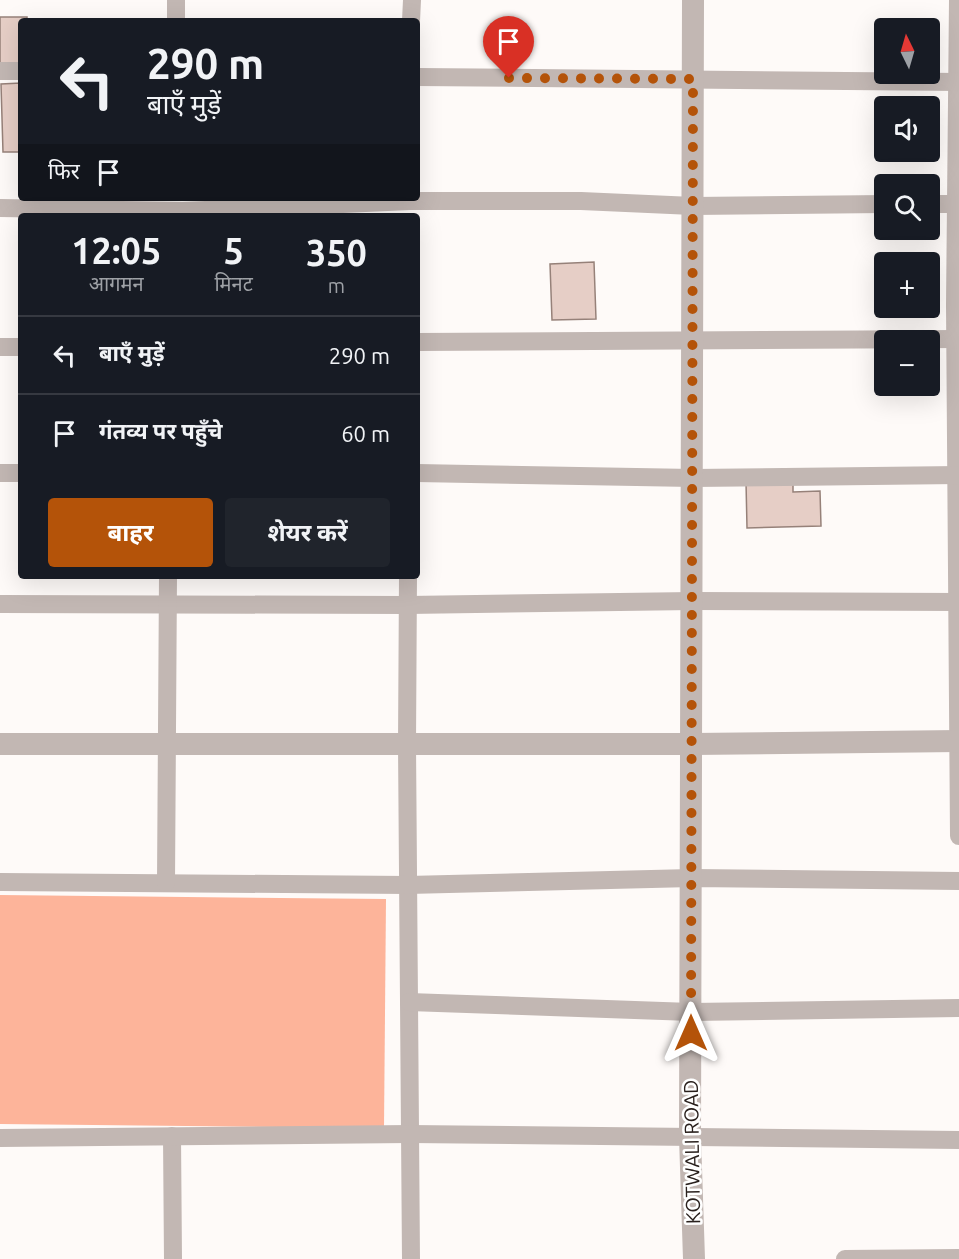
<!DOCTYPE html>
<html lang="hi">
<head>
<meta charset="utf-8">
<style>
	:root { --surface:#171b24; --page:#20242c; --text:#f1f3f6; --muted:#9ea1a6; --line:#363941; --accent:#b45309 }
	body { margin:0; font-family:Ubuntu,"Noto Sans Devanagari",sans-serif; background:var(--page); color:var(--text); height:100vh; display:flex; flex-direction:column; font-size:22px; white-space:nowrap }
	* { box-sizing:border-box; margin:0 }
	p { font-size:20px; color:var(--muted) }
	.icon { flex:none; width:33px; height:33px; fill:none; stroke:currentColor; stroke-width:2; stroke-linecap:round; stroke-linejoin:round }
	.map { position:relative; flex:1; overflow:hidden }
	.drawer { position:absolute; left:18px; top:213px; width:402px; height:366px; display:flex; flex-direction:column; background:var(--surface); border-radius:6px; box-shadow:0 6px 24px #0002 }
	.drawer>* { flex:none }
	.guide { position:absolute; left:18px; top:18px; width:402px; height:183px; border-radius:6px; box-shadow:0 6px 24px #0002; background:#171b24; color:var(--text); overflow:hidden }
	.needle { width:39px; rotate:355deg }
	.tools { position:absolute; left:874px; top:18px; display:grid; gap:12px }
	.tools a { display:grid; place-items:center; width:66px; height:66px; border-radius:6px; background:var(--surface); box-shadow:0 6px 24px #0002; font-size:30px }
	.pin { position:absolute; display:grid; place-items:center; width:51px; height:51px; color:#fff; margin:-62px -26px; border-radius:50% 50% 50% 0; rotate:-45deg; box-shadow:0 0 6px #0007 }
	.pin .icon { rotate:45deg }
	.me { position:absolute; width:66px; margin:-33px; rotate:0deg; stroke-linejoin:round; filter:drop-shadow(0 0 4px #0008) }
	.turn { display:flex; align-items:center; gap:21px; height:126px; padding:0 30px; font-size:27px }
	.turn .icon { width:78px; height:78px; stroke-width:2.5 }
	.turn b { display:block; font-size:42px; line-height:51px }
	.then { display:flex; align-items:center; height:57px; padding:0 30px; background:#0003; gap:12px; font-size:22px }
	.eta { display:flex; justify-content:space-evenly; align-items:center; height:102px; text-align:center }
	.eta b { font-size:36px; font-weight:700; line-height:42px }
	.action { display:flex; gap:12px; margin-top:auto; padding:12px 30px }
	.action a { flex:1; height:69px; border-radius:6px; background:var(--accent); color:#fff; font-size:24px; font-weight:700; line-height:69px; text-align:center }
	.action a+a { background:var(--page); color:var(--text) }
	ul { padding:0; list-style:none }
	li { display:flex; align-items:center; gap:18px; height:78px; padding:0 30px; border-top:2px solid var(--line) }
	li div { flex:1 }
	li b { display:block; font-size:22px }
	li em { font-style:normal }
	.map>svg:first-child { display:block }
</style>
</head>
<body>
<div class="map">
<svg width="959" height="1259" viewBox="0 0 959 1259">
	<rect width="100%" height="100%" fill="#fefaf8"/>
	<polygon fill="#fdb49a" points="0,895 386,899 384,1128 0,1124"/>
	<g fill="#e6cec6" stroke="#968179" stroke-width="1.5">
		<polygon points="0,17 27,17 27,21 21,21 21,65 0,65"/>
		<polygon points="21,83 21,152 3,152 1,84"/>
		<polygon points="594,262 596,319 552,320 550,264"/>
		<polygon points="793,481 793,492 820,491 821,526 747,528 746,482"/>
	</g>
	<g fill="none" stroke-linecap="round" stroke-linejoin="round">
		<g stroke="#c2b7b3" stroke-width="18">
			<polyline points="176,0 176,21"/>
			<polyline points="958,0 955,305 959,836"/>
			<polyline points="411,21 412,0"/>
			<polyline points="0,71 21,71"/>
			<polyline points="417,77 959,82"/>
			<polyline points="930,204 959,204"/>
			<polyline points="0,208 183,211 410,201 581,201 693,206 885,204"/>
			<polyline points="417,342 959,339"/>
			<polyline points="0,347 21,347"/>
			<polyline points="0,473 21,473"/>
			<polyline points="417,473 693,478 959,475"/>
			<polyline points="408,576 407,744 411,1259"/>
			<polyline points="0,604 408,605 693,601 959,602"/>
			<polyline points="0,882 408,885 692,878 959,881"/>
			<polyline points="166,883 168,576"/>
			<polyline points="409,1002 691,1012 959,1008"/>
			<polyline points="172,1136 173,1259"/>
			<polyline points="0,1138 410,1134 959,1140"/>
			<polyline points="845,1259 959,1258"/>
		</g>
		<g stroke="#c2b7b3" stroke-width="22">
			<polyline points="693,0 690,1137 694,1259"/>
			<polyline points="0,744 693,744 959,741"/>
		</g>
	</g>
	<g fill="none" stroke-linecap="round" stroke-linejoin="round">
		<polyline stroke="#b45309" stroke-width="10" stroke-dasharray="0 18" points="509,78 693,79 691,1033"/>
	</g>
	<g text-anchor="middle" stroke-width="5" stroke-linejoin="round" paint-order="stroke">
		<g font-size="20" fill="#29201d" stroke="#fff">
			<text transform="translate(692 1152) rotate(-91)" y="7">KOTWALI ROAD</text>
		</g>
	</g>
</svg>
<div class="tools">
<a><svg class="needle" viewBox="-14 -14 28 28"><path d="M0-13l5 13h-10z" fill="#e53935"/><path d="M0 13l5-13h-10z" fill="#9ea1a6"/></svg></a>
<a><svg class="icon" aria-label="sound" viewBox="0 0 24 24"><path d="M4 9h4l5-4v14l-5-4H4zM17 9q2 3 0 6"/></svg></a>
<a><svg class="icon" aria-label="search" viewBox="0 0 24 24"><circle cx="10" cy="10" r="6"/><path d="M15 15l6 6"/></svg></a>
<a>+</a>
<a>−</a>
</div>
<div class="pin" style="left:509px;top:78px;background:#d93025"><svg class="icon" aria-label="arrive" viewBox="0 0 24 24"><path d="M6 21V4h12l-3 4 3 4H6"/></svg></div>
<svg class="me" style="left:691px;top:1033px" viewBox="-20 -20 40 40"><path d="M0-17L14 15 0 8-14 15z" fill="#b45309" stroke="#fff" stroke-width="4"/></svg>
<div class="guide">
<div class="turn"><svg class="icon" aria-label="left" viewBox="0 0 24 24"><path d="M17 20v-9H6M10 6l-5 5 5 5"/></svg><div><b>290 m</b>बाएँ मुड़ें</div></div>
<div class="then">फिर<svg class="icon" aria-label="arrive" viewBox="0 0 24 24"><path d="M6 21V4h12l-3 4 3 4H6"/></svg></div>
</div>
<section class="drawer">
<div class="eta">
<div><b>12:05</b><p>आगमन</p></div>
<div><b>5</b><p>मिनट</p></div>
<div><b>350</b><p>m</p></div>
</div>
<ul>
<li><svg class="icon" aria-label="left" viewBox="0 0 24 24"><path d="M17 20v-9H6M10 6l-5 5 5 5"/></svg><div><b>बाएँ मुड़ें</b></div><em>290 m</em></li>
<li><svg class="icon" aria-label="arrive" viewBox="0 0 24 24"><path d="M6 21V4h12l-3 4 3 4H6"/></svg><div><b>गंतव्य पर पहुँचे</b></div><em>60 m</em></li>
</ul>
<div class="action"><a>बाहर</a><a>शेयर करें</a></div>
</section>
</div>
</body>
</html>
